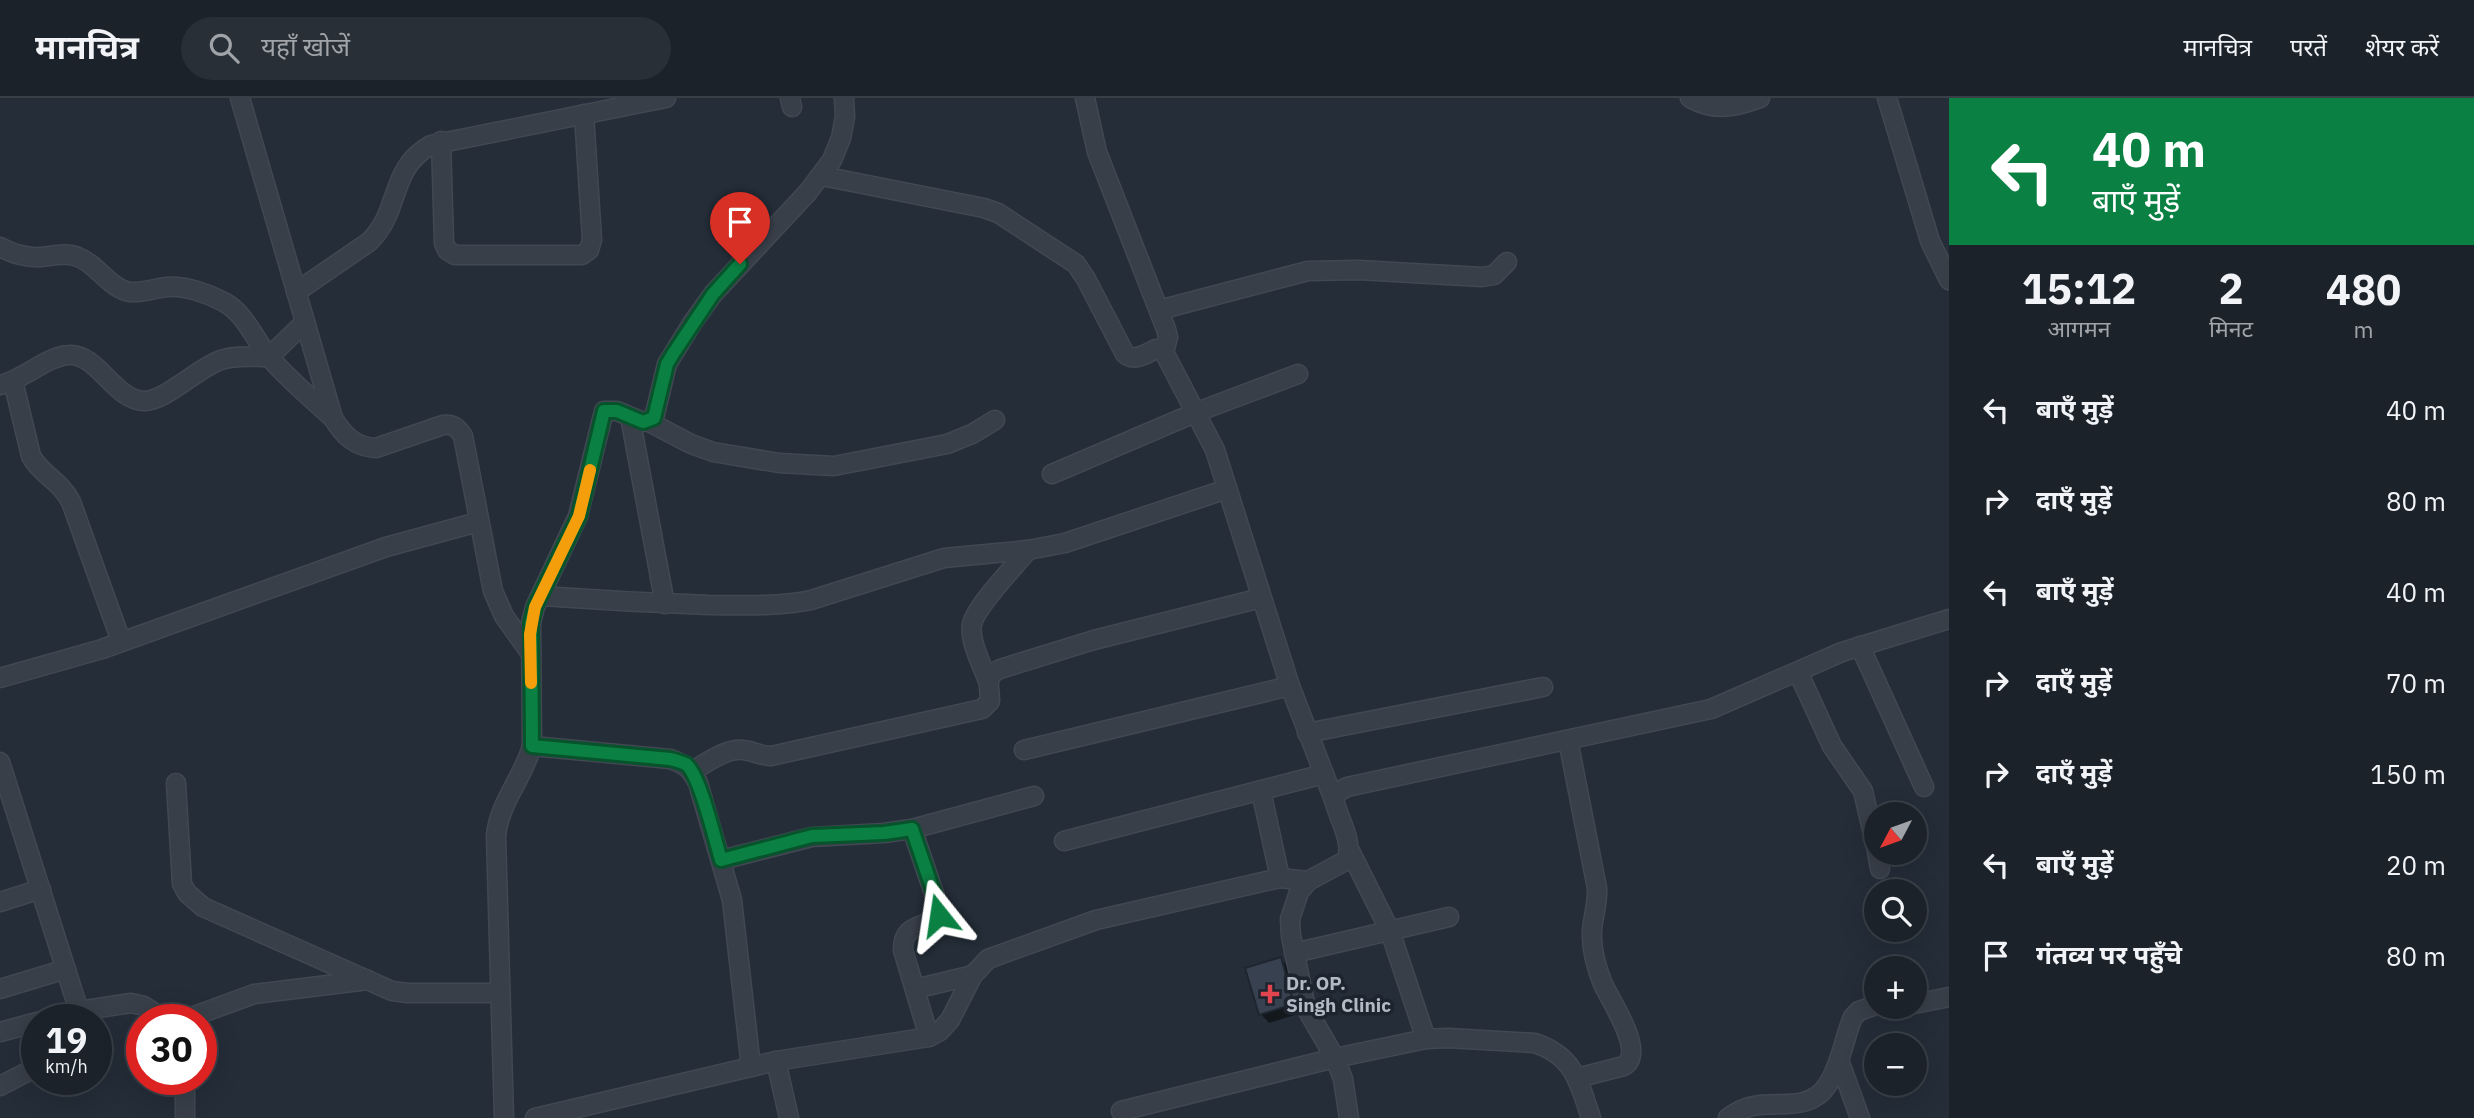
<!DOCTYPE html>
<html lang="hi">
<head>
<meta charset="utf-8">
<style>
	:root { --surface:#1b222a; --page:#282f36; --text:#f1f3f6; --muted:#a0a4a8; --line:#393f47 }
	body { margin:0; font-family:"IBM Plex Sans","Noto Sans Devanagari",sans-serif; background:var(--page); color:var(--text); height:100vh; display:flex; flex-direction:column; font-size:26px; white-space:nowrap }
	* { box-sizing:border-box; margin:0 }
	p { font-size:23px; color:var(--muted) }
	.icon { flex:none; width:38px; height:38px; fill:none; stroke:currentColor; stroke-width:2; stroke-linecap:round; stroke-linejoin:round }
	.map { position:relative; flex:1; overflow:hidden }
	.panel { display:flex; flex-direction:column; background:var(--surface); width:525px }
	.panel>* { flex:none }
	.hud { background:#0b8043; color:#fff; overflow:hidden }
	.needle { width:46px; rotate:229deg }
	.tools { position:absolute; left:1864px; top:704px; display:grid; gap:14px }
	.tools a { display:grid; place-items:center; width:63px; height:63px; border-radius:50%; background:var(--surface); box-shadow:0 7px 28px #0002,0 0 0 2px var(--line); font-size:35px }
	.speed { position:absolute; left:21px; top:906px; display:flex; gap:14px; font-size:35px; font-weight:700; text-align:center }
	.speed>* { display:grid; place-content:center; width:91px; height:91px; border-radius:50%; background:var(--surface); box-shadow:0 7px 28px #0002,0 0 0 2px var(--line); line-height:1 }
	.speed small { font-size:18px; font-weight:400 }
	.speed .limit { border:10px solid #d22; background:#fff; color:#111 }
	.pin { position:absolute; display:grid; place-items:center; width:60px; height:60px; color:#fff; margin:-72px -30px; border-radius:50% 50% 50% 0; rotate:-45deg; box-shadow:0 0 7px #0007 }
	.pin .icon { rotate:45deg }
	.me { position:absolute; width:77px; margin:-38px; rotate:345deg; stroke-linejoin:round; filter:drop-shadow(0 0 5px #0008) }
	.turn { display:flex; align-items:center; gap:24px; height:147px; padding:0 28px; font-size:32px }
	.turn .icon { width:91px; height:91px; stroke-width:2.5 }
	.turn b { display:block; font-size:49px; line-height:60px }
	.eta { display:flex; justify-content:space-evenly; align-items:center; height:119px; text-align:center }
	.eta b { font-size:42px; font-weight:800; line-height:49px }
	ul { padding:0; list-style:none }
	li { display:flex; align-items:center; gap:21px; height:91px; padding:0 28px }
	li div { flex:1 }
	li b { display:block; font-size:26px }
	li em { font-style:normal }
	header { display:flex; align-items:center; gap:42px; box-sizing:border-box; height:98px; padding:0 35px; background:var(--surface); border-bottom:2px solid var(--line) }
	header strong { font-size:33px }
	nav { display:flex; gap:38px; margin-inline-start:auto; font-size:24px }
	.search { width:490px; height:63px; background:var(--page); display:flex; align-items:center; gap:18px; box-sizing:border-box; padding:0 24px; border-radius:38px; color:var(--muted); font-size:26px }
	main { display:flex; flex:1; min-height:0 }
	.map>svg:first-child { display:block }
</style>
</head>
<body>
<header>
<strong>मानचित्र</strong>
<div class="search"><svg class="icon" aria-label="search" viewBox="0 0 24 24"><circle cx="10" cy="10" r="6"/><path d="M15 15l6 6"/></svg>यहाँ खोजें</div>
<nav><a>मानचित्र</a><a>परतें</a><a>शेयर करें</a></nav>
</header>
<main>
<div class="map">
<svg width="1949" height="1020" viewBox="0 0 1949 1020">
	<rect width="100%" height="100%" fill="#242d38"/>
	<polygon fill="#0007" points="1281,861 1289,870 1301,915 1269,925 1261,916"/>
	<polygon fill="#37414f" stroke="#1f2630" stroke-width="2" points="1281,859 1294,906 1259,917 1245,870"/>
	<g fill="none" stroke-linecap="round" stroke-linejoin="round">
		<defs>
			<g id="minor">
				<path d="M 240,0 L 333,320 C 343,337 355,349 376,350 L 443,327 C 453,326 457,329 463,338 L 493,493 L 504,518 L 531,556"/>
				<polyline points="790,0 792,9"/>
				<polyline points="1085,0 1097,54 1166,231 1168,239 1164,254"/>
				<path d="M 1690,0 C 1715,14 1735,9 1760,0"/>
				<polyline points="1887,0 1930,143 1949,182"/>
				<polyline points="441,43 444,145 447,152 455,157 582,157 589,152 592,142 584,16"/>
				<path d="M 822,78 L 984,110 L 998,115 L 1076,166 L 1086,181 L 1125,256 C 1134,264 1146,256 1156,251 L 1164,254 L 1215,352 L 1290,588 L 1334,702"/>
				<path d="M 0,149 C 13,156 26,160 41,159 C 53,158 66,154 78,159 C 97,166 110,191 130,194 C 143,195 155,190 167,189 C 184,187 209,196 224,204 C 247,217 254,242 271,261 C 289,282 312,301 333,320"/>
				<path d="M 296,194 L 369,144 C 402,112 388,71 431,47 L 666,0"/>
				<polyline points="1159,212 1308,173 1359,172 1482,179 1494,177 1507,164"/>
				<path d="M 13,283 L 31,358 C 41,377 60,382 71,404 L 121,543"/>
				<path d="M 0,287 C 23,282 47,258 69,257 C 97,255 116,304 145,303 C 167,302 199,269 221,262 C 235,257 253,259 269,259 L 305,224"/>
				<polyline points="630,319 665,506"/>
				<polyline points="649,324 691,346 713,354 779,365 834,368 947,346 972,336 995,322"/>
				<polyline points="1052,376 1197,314 1298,276"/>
				<path d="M 541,498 C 597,502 653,505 709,507 C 744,507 777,509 811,502 L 944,460 L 1028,452 L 1065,445 L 1227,391"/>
				<polyline points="1860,548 1924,689"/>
				<polyline points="1798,574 1832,648 1863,693 1876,749"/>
				<polyline points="0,580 102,551 386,449 478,424"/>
				<path d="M 988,583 C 982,567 969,543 972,526 C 976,508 1015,468 1028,452"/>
				<polyline points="1307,635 1543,589"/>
				<path d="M 1568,642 L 1597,790 C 1598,805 1593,818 1592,833 C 1591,851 1596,869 1603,886 C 1611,904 1646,954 1624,968 L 1577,980"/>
				<path d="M 532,648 L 670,661 C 685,666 690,670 698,685 L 732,802 L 751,969"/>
				<polyline points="1024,652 1290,588"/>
				<polyline points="0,664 79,913 43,922"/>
				<path d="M 692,673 C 707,665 726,650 743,652 C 753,653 761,658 771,658 L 982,611 L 990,603 C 990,588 984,578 1000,571 L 1094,542 L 1261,500"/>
				<polyline points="176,685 182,786 187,795 203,809 392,893 408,895 500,895"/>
				<polyline points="1261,693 1280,780"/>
				<path d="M 912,731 L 939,810 C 937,834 902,819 903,852 L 929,939"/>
				<polyline points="1064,743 1324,676"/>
				<polyline points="1350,753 1390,833 1426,941"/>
				<polyline points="1877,754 1880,771"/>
				<polyline points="721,762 812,739 884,735 912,731 1034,698"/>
				<polyline points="0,804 41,791"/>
				<polyline points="1294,855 1449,819"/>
				<polyline points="0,891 66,871"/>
				<polyline points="915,891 973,877"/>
				<polyline points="1914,906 1949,899"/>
				<polyline points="80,922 79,913 131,905 144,908 166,922"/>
				<polyline points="183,922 254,896 368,882"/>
				<polyline points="0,934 37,924"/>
				<polyline points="1839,962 1860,1020"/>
				<polyline points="776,963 789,1020"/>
				<polyline points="172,982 185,994 185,1020"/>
				<polyline points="0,988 37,969"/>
				<path d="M 1121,1013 L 1335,960 L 1426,941 L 1448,940 L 1535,945 C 1574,958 1579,984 1591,1020"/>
				<path d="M 504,1020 L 496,738 C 499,705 523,680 532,648 L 531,525 L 535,509 L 578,418 L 604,313 L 617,313 L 643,324 L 654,320 L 667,266 L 693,224 L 713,196 L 808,94 L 832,62 L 841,40 L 845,19 L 844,0"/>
				<polyline points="535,1020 776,963 929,939 940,933 950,922 973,877 988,861 1096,822 1280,780 1308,783"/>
				<path d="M 1349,1020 L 1343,981 L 1335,960 L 1306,910 L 1291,838 L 1290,821 L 1299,794 L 1308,783 L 1347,762 C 1353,742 1339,722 1334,702 L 1338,694 L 1347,689 L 1711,611 L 1842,554 L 1949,521"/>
				<path d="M 1728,1020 C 1736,1014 1743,1010 1753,1008 C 1779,1003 1811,1014 1828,986 C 1841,966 1844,940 1853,919 L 1859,913 L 1876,907"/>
			</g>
		</defs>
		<use href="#minor" stroke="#414852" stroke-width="21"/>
		<use href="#minor" stroke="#383f49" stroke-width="18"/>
	</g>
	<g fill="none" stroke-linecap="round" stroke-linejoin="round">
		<defs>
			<path id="route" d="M 740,166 L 713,196 L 673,256 L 667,266 L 654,320 L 643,324 L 617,313 L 604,313 L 579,418 L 535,509 L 531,525 L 532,648 L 670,661 C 675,662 681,664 686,666 C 700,677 715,742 721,762 L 812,738 L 884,735 L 912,731 L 939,810 L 939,817"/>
		</defs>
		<use href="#route" stroke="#07532c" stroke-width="18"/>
		<use href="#route" stroke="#0b8043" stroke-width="12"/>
		<polyline stroke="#f59e0b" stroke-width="12" points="531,585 530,536 535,509 579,418 590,372"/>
	</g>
	<path fill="#e0444e" stroke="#1d242e" stroke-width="2.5" d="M1266.5 885.5h7v7h7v7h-7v7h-7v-7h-7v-7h7z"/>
	<g text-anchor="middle" stroke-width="7" stroke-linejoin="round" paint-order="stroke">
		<g font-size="19" font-weight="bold" fill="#b3bac5" stroke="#1d242e" text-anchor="start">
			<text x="1286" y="892">Dr. OP.<tspan x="1286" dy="22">Singh Clinic</tspan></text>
		</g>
	</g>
</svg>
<div class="tools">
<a><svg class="needle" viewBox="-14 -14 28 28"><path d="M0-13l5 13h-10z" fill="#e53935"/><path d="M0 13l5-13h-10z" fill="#a0a4a8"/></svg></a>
<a><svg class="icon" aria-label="search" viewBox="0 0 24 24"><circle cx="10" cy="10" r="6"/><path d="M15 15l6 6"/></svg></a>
<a>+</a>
<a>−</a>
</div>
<div class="speed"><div>19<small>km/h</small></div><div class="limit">30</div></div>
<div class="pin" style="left:740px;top:166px;background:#d93025"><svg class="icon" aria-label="arrive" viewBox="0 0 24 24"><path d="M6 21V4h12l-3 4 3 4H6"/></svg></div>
<svg class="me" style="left:939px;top:817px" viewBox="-20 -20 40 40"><path d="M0-17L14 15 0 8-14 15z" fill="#0b8043" stroke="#fff" stroke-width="4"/></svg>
</div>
<section class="panel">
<div class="hud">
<div class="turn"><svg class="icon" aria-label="left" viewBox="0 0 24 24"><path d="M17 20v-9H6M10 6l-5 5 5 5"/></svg><div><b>40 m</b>बाएँ मुड़ें</div></div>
</div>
<div class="eta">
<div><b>15:12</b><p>आगमन</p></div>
<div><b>2</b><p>मिनट</p></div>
<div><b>480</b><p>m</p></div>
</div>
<ul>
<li><svg class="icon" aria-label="left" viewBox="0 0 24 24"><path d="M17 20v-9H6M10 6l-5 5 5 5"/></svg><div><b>बाएँ मुड़ें</b></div><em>40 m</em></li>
<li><svg class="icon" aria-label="right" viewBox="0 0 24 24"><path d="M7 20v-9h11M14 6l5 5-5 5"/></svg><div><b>दाएँ मुड़ें</b></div><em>80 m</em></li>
<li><svg class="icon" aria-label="left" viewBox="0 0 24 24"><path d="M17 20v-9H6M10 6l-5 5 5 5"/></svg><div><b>बाएँ मुड़ें</b></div><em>40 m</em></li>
<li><svg class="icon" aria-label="right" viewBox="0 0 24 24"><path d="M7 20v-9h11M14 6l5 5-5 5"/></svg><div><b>दाएँ मुड़ें</b></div><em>70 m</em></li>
<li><svg class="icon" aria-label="right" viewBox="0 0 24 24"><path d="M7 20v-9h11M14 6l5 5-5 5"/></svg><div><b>दाएँ मुड़ें</b></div><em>150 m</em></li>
<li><svg class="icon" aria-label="left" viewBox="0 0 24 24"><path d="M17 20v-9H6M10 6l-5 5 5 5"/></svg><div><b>बाएँ मुड़ें</b></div><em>20 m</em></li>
<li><svg class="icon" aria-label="arrive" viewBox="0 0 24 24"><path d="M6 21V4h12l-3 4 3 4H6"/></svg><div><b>गंतव्य पर पहुँचे</b></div><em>80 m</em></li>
</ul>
</section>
</main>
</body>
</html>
